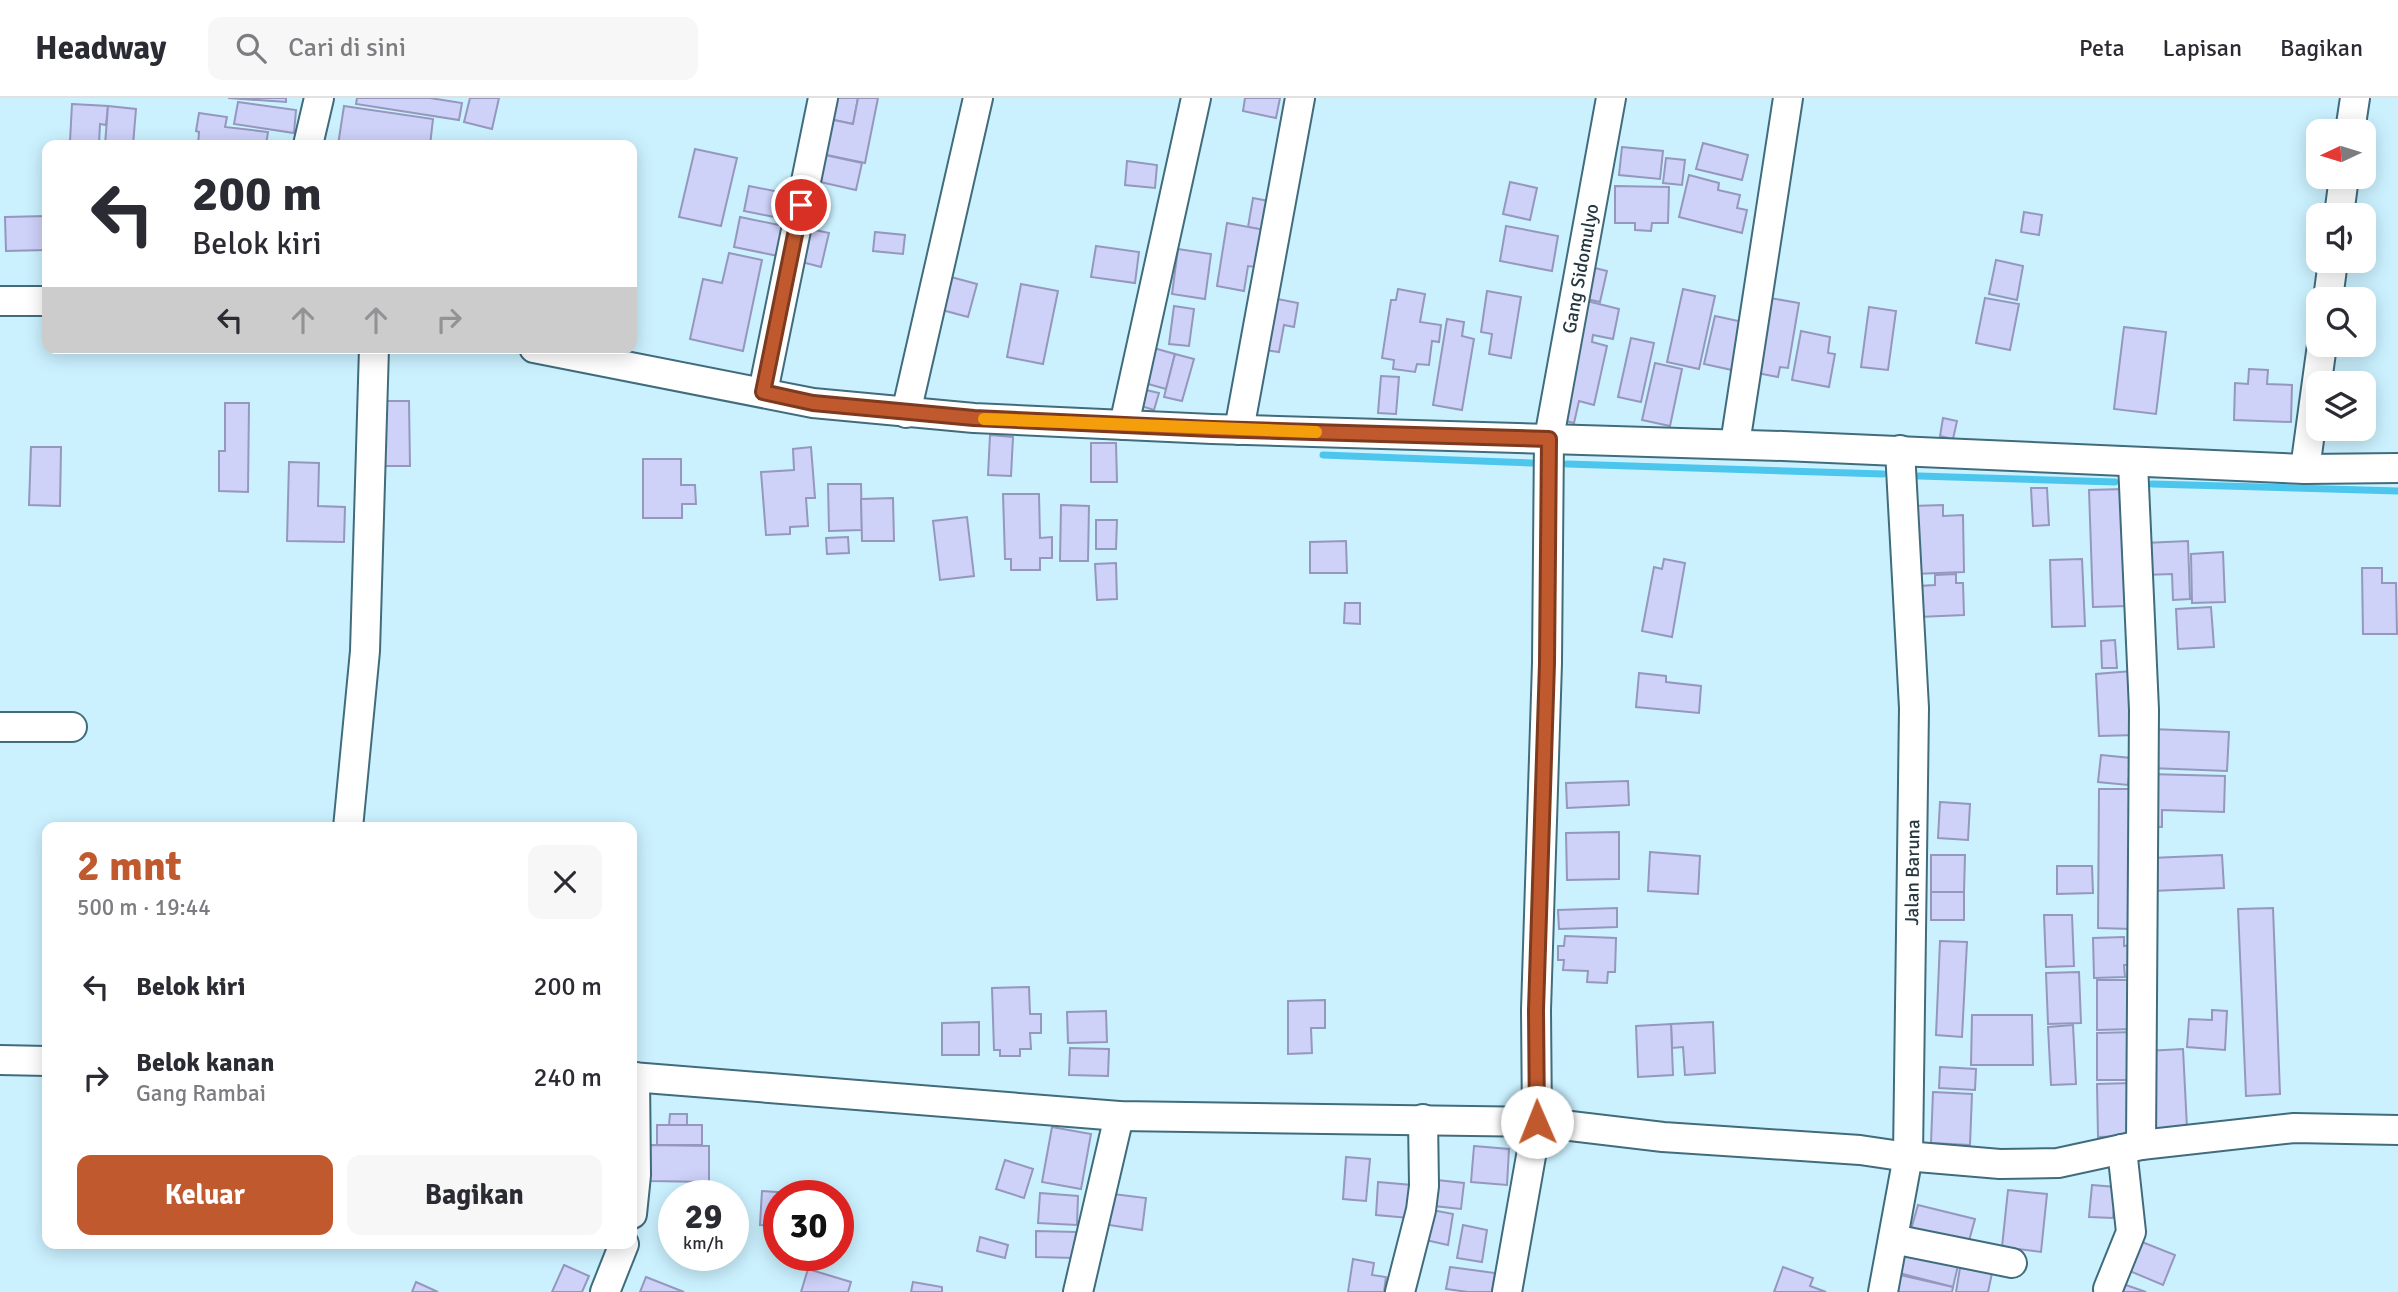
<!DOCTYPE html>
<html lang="id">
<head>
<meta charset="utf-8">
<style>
	:root { --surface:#fff; --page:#f7f7f7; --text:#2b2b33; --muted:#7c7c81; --line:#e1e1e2; --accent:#c05a2e }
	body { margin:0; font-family:Signika,sans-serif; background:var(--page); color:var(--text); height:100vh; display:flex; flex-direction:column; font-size:26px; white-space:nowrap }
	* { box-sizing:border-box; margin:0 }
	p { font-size:23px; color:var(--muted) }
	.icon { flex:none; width:38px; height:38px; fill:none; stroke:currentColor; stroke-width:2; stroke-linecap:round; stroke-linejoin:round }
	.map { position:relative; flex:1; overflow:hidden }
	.sheet { position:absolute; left:42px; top:724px; width:595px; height:427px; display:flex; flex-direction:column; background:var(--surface); border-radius:14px; box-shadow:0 4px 18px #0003 }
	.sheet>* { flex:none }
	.hud { position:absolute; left:42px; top:42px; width:595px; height:214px; border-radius:14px; box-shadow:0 4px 18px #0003; background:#fff; color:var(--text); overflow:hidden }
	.needle { width:46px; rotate:266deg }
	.buttons { position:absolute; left:2306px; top:21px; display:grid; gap:14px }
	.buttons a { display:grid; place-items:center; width:70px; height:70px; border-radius:14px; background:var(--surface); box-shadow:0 4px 18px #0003; font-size:35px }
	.speed { position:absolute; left:658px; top:1082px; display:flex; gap:14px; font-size:35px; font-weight:700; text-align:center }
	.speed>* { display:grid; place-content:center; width:91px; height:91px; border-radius:50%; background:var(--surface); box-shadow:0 4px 18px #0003; line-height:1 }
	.speed small { font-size:18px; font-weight:400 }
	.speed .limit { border:10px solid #d22; background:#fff; color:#111 }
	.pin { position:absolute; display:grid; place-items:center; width:60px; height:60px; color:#fff; margin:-30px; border:4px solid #fff; border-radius:50%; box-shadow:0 2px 7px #0007 }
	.me { position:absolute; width:77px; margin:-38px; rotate:359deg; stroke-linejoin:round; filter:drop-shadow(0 0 5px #0008) }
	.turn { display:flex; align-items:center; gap:24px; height:147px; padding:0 35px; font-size:32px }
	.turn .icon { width:91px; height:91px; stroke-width:2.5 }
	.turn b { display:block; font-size:49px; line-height:60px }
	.lanes { display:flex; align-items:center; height:66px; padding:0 35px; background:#0003; justify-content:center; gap:35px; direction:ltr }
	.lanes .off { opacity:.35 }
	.round { display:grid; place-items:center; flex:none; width:74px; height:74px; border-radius:14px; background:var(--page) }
	.summary { display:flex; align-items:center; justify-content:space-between; height:119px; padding:0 35px }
	h1 { font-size:42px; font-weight:700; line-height:52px; color:var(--accent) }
	.primary-button { display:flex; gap:14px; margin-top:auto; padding:14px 35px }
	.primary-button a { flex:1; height:80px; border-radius:14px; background:var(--accent); color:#fff; font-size:28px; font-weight:700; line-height:80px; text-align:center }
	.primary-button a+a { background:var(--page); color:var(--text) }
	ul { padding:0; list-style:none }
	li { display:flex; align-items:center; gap:21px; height:91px; padding:0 35px }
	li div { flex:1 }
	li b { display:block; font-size:26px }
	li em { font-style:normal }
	header { display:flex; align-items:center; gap:42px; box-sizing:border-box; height:98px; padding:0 35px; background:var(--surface); border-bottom:2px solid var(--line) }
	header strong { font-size:33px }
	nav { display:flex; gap:38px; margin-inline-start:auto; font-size:24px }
	.search { width:490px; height:63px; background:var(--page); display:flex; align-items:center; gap:18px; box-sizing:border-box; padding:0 24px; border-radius:14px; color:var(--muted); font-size:26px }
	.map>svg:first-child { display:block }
</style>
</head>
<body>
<header>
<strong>Headway</strong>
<div class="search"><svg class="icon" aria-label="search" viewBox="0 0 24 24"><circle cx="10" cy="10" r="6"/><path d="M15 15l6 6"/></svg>Cari di sini</div>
<nav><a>Peta</a><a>Lapisan</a><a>Bagikan</a></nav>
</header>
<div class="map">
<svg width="2398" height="1194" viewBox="0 0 2398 1194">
	<rect width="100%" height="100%" fill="#cbf1ff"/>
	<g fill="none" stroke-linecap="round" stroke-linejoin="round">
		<g stroke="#4cc6ec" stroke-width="7">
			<polyline points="1323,357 1531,365"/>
			<polyline points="1567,366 1883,376"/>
			<polyline points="1919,378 2115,384"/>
			<polyline points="2152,386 2398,393"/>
		</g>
	</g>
	<g fill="#ced1f8" stroke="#9597bd" stroke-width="2">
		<polygon points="228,0 286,0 286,4"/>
		<polygon points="357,0 430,0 462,5 459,22 356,6"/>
		<polygon points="470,0 499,0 492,31 464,24"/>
		<polygon points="833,0 858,0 853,26 829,21"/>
		<polygon points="858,0 878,0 865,65 822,56 829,21 853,26"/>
		<polygon points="1245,0 1280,0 1276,20 1243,13"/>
		<polygon points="238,4 296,12 294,35 234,26"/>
		<polygon points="72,6 108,8 106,27 100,26 99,46 70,43"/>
		<polygon points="108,8 136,11 133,47 105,47"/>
		<polygon points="344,8 433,21 430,47 338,47"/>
		<polygon points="199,15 227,19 225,29 268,34 266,47 198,47 199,34 196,33"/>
		<polygon points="1703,45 1748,57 1742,82 1696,71"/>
		<polygon points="1622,49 1663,53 1660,81 1619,77"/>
		<polygon points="695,51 737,60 721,128 679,119"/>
		<polygon points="825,57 862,65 856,92 820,84"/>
		<polygon points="1666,60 1685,62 1682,87 1663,85"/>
		<polygon points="1127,63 1157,67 1155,90 1125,87"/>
		<polygon points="1689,77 1719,85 1718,92 1740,97 1737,110 1747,112 1742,135 1679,119"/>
		<polygon points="1510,84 1537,90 1530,122 1503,116"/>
		<polygon points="749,88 789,96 784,121 744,113"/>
		<polygon points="1615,88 1669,89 1668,125 1652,125 1651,133 1635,132 1635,125 1615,125"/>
		<polygon points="1253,100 1274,104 1270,133 1248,129"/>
		<polygon points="2024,114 2042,117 2039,137 2021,134"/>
		<polygon points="47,118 47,152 6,153 5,119"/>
		<polygon points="740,119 784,128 778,158 734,149"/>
		<polygon points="1227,125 1270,133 1264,170 1248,168 1244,193 1217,188"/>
		<polygon points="1506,128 1558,138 1552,173 1500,163"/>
		<polygon points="806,130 829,135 821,169 798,163"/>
		<polygon points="875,134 905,137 903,156 873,153"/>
		<polygon points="1096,148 1139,154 1135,185 1091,179"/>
		<polygon points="1178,151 1211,156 1205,201 1172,196"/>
		<polygon points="729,155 762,162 743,253 690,241 703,181 722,185"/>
		<polygon points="1996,162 2023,168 2017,202 1989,196"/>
		<polygon points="1583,167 1607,173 1600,204 1577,199"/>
		<polygon points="951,179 977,186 968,219 942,212"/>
		<polygon points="1021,186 1058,193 1043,266 1007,259"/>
		<polygon points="1398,191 1425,196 1420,224 1441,227 1439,244 1432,243 1429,267 1417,266 1415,274 1393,271 1394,262 1382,260 1391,202 1396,202"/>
		<polygon points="1683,191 1715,198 1699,271 1667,264"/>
		<polygon points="1487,193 1521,199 1511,260 1489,256 1492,236 1481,234"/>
		<polygon points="1267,199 1298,205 1294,229 1284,227 1279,254 1258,251"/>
		<polygon points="1770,200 1799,205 1788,270 1780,269 1778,279 1757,275"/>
		<polygon points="1985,200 2019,206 2010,252 1976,245"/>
		<polygon points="1583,202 1619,211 1613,241 1593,237 1592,244 1607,248 1594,307 1579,303 1574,325 1557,321"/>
		<polygon points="1174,208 1194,211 1189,248 1169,246"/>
		<polygon points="1869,209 1896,213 1888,272 1861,269"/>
		<polygon points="1715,218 1743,224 1732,272 1704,266"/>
		<polygon points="1447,221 1464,224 1462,238 1474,241 1462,312 1433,307"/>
		<polygon points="2124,229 2166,234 2156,316 2114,311"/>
		<polygon points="1801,233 1830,239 1828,255 1835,256 1829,289 1792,282"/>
		<polygon points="1631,240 1654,245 1641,304 1618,299"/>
		<polygon points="1150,249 1175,256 1166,291 1141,284"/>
		<polygon points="1175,256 1194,261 1182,303 1164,299"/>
		<polygon points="1655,265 1682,271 1670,328 1642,322"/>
		<polygon points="2249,271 2268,272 2267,286 2292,287 2291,324 2234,322 2235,285 2248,286"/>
		<polygon points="1381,278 1399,279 1396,316 1378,315"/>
		<polygon points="1146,292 1159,295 1154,312 1141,308"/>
		<polygon points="378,303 409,303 410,368 378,368"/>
		<polygon points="225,305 249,305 248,394 219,393 219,353 225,353"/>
		<polygon points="1943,320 1957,323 1953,341 1940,338"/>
		<polygon points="990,337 1013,339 1011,378 988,377"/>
		<polygon points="1091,345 1116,345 1117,384 1091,384"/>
		<polygon points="31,349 61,349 60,408 29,407"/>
		<polygon points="811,349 815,400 806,400 808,428 790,429 790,436 766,437 761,374 794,372 793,351"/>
		<polygon points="643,361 681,361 681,387 695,387 696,406 682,406 682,420 643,420"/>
		<polygon points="289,364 319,365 318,408 345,409 344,444 287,443"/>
		<polygon points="828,386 861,386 862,432 829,433"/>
		<polygon points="2031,390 2047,390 2049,427 2033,428"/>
		<polygon points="2124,391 2128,508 2093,509 2089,392"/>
		<polygon points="1003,396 1039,396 1040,440 1052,439 1052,460 1040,460 1040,472 1011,472 1011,461 1005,461"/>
		<polygon points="893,400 894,443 862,443 861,401"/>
		<polygon points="1061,407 1089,408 1088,463 1060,463"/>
		<polygon points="1943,407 1943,418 1963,417 1964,474 1914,476 1912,408"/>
		<polygon points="967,419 974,478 940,482 933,423"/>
		<polygon points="1096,422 1117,422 1116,451 1096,451"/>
		<polygon points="848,439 849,455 827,456 826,440"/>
		<polygon points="1346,443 1347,475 1310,475 1310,444"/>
		<polygon points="2188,443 2190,501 2173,502 2172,476 2145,477 2144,445"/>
		<polygon points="2223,454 2225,504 2192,505 2191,456"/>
		<polygon points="1664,461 1685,465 1672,539 1642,533 1654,469 1662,471"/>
		<polygon points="2082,461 2085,528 2052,529 2050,462"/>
		<polygon points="1116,465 1117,501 1097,502 1095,466"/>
		<polygon points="2362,470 2382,470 2382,485 2396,485 2397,536 2363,536"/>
		<polygon points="1956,476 1956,485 1963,485 1964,517 1919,519 1918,488 1935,487 1935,477"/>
		<polygon points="1345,505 1360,505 1360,526 1344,525"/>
		<polygon points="2211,509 2214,549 2178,551 2176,511"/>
		<polygon points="2115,542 2117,570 2102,570 2101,543"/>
		<polygon points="2132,573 2136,637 2099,638 2096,576"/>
		<polygon points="1639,575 1666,578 1666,584 1701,588 1699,615 1636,609"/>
		<polygon points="2151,631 2229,634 2227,673 2150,670"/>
		<polygon points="2101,657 2131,660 2128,687 2098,684"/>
		<polygon points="2148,676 2225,678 2224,714 2162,712 2162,729 2147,728"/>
		<polygon points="1628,683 1629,707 1567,710 1566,685"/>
		<polygon points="2099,691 2133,691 2132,831 2098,830"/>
		<polygon points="1940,704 1970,706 1968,742 1938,740"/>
		<polygon points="1619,734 1619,781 1567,782 1566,735"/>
		<polygon points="1650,754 1700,758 1698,796 1648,793"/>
		<polygon points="1931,757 1965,757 1964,794 1931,794"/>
		<polygon points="2222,757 2224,790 2152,793 2151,760"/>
		<polygon points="2057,768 2092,768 2093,795 2057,796"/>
		<rect x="1931" y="794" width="33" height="28"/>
		<polygon points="1617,810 1617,829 1559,831 1558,812"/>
		<polygon points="2273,810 2280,996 2246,998 2238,811"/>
		<polygon points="2044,817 2072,817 2074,868 2046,869"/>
		<polygon points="1565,838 1616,840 1615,874 1608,874 1607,885 1587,884 1588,873 1563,872 1564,862 1558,862 1558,848 1564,848"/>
		<polygon points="2124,839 2124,848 2131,847 2131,867 2124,867 2125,879 2094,880 2093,840"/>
		<polygon points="1940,843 1967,844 1962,939 1936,937"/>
		<polygon points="2079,874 2081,925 2048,926 2046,875"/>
		<polygon points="2097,882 2134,882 2135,931 2097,932"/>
		<polygon points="1029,889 1030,916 1041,916 1041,935 1030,935 1031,951 1020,951 1020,958 1000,958 1000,952 994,952 992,890"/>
		<polygon points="1325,902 1325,930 1311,930 1312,955 1288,956 1288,903"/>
		<polygon points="2212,912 2227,913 2225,952 2187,949 2189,921 2212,922"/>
		<polygon points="1106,913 1107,944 1068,945 1067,914"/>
		<polygon points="1972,917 2032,917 2033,967 1971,967"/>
		<polygon points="979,924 979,957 942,957 942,925"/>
		<polygon points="1713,924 1715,975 1685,977 1683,949 1672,950 1671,926"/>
		<polygon points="1671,926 1673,977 1638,979 1636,928"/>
		<polygon points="2073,927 2076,986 2051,987 2048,929"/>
		<polygon points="2134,934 2134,982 2097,982 2097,935"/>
		<polygon points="1070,950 1109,951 1108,978 1069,977"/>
		<polygon points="2183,951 2187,1030 2150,1032 2146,953"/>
		<polygon points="1940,969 1976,971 1975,992 1939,990"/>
		<polygon points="2132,985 2133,1038 2098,1039 2097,986"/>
		<polygon points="1933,994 1972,996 1970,1047 1931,1045"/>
		<polygon points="670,1016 687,1016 687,1027 669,1027"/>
		<rect x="657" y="1027" width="45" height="20"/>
		<polygon points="1052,1029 1091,1036 1081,1091 1042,1084"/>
		<polygon points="650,1047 709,1048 709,1084 650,1083"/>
		<polygon points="1474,1048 1509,1051 1507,1087 1471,1084"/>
		<polygon points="1346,1059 1370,1061 1366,1103 1343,1101"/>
		<polygon points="1005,1062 1033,1071 1024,1100 996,1091"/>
		<polygon points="1437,1082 1464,1085 1461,1111 1434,1108"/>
		<polygon points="1378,1084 1412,1087 1409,1120 1376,1117"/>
		<polygon points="2092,1087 2116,1089 2113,1120 2089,1119"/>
		<polygon points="2008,1092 2047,1096 2041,1154 2002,1149"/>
		<polygon points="762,1093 790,1095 790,1097 779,1097 779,1128 760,1127"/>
		<polygon points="1040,1095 1078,1098 1077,1127 1038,1125"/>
		<polygon points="1113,1096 1146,1100 1142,1132 1109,1127"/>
		<polygon points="1918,1107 1975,1121 1967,1150 1910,1135"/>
		<polygon points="1427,1111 1453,1116 1448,1147 1421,1141"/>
		<polygon points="1463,1127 1487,1132 1482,1164 1457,1160"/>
		<polygon points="1036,1133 1076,1134 1075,1160 1036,1159"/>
		<polygon points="980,1139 1008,1147 1005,1160 977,1153"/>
		<polygon points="2137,1142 2175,1157 2163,1187 2125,1171"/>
		<polygon points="1907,1145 1960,1159 1953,1189 1899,1175"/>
		<polygon points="1353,1161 1374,1165 1372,1177 1386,1179 1384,1194 1348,1194"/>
		<polygon points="564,1167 589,1178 582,1194 552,1194"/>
		<polygon points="1450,1169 1495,1175 1492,1194 1468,1194 1446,1191"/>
		<polygon points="1783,1169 1813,1180 1810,1188 1826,1194 1774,1194"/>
		<polygon points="1960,1170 1992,1175 1988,1194 1956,1194"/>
		<polygon points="808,1171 851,1184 848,1194 801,1194"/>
		<polygon points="1900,1177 1953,1189 1952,1194 1896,1194"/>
		<polygon points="646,1179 684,1194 640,1194"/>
		<polygon points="416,1184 438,1194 412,1194"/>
		<polygon points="913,1184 942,1189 942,1194 911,1194"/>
		<polygon points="2123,1186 2146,1194 2121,1194"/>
	</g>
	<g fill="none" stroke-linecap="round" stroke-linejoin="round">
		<defs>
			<g id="minor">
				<polyline points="2350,33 2355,0"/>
				<polyline points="308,47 319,0"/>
				<polyline points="2339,117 2344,79"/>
				<polyline points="2328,201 2333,163"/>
				<polyline points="0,203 47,203"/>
				<polyline points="534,250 813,305 974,320 1212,331 1783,348 2305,371 2398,370"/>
				<polyline points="763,294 823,0"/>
				<polyline points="906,315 978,0"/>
				<polyline points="1124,327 1196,0"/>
				<polyline points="1239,332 1300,0"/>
				<polyline points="1735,346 1788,0"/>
				<polyline points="2133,365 2144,612 2141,1047"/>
				<polyline points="2305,371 2322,247"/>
				<polyline points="0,629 72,629"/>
				<polyline points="348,730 365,553 374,250"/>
				<polyline points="0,962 47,963"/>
				<polyline points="632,979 1119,1018 1537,1024 1663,1039 1860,1052 1894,1057 2000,1066 2058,1065 2141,1047 2294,1030 2398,1032"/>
				<polyline points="632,1116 636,1077 635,979"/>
				<polyline points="1893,1141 2012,1165"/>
				<polyline points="2108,1191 2131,1134 2122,1051"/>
				<polyline points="605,1194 624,1146"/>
				<polyline points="1078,1194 1119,1018"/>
				<polyline points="1400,1194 1421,1112 1424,1088 1423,1021"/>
				<path id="s1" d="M 1507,1194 L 1537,1024 L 1536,912 L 1547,565 L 1549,340 L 1611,0"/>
				<path id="s2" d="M 1883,1194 L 1908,1058 L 1914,610 L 1900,352"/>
			</g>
		</defs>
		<use href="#minor" stroke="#406c7c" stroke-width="32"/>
		<use href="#minor" stroke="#fff" stroke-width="28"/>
	</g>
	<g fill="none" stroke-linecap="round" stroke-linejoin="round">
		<defs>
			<polyline id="route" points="801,107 763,294 813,305 974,320 1212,331 1549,341 1547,565 1536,912 1537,1024"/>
		</defs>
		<use href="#route" stroke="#7d3a1e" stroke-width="18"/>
		<use href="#route" stroke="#c05a2e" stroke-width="12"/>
		<polyline stroke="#f59e0b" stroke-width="12" points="984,321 1316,334"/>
	</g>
	<g text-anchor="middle" stroke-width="5" stroke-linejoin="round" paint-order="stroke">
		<g font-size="19" fill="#263940" stroke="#fff">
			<text dy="7" stroke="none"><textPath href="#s1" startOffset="1029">Gang Sidomulyo</textPath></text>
			<text dy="7" stroke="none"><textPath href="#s2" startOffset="422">Jalan Baruna</textPath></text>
		</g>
	</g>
</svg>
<div class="buttons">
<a><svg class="needle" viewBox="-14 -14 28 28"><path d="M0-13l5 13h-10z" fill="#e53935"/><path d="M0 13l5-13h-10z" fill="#7c7c81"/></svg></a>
<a><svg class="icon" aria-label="sound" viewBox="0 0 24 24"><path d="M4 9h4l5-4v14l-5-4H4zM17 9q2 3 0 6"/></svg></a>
<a><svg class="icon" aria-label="search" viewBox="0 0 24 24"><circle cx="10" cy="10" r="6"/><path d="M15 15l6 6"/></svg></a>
<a><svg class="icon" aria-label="layers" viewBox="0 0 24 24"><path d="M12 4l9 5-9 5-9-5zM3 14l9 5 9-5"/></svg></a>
</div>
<div class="speed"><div>29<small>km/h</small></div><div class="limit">30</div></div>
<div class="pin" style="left:801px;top:107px;background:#d93025"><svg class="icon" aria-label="arrive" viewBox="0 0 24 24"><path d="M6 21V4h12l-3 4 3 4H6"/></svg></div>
<svg class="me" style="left:1537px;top:1024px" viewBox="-20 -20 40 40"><circle r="19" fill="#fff"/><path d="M0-13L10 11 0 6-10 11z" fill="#c05a2e"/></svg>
<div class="hud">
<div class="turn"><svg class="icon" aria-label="left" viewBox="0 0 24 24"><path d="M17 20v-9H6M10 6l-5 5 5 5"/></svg><div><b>200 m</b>Belok kiri</div></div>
<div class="lanes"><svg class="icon" aria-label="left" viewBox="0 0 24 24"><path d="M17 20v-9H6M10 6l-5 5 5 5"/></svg><svg class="icon off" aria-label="ahead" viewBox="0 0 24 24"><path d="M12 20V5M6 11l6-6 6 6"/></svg><svg class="icon off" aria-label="ahead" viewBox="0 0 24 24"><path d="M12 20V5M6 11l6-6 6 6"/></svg><svg class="icon off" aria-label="right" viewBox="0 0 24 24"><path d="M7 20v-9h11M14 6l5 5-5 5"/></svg></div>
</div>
<section class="sheet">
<div class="summary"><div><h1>2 mnt</h1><p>500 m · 19:44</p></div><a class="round"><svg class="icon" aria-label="close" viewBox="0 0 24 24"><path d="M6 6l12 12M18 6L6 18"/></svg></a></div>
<ul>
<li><svg class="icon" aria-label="left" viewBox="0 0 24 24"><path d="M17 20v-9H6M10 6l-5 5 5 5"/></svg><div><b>Belok kiri</b></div><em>200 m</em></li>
<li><svg class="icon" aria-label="right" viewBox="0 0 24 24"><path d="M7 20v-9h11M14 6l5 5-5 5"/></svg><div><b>Belok kanan</b><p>Gang Rambai</p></div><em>240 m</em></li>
</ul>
<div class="primary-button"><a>Keluar</a><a>Bagikan</a></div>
</section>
</div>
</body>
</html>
